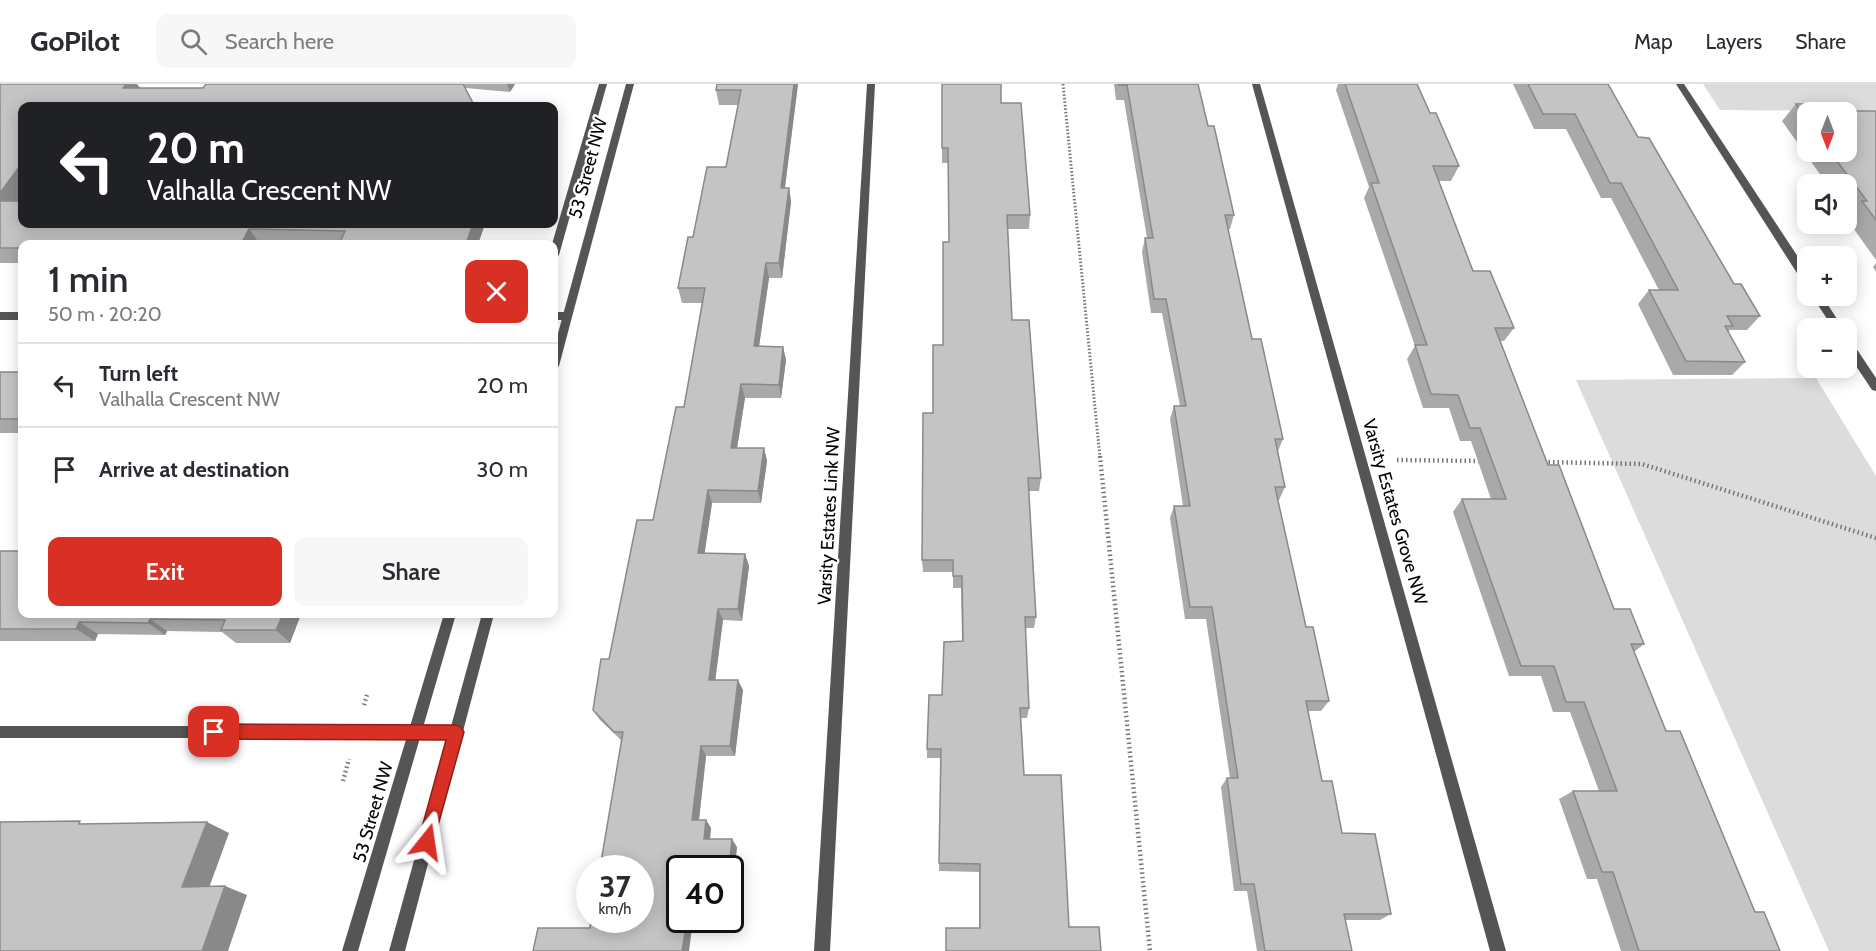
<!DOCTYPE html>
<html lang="en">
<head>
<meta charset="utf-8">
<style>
	:root { --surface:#fff; --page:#f7f7f7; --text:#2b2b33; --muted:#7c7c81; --line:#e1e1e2; --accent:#d93025 }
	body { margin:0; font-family:Cabin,sans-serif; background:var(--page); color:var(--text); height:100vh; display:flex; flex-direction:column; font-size:22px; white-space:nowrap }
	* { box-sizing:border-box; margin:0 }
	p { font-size:20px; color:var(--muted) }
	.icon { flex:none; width:33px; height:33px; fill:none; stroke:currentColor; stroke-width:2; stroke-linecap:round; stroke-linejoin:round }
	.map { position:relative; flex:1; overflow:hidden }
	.drawer { position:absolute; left:18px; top:156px; width:540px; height:378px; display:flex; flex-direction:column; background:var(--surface); border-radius:12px; box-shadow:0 3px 15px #0003 }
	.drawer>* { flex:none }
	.top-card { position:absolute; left:18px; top:18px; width:540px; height:126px; border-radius:12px; box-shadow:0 3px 15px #0003; background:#202124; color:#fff; overflow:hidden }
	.needle { width:39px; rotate:180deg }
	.fabs { position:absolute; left:1797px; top:18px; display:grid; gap:12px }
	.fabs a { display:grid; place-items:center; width:60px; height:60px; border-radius:12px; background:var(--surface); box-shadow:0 3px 15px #0003; font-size:30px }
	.speed { position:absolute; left:576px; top:771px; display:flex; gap:12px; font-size:30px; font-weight:700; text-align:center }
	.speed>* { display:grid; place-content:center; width:78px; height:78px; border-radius:50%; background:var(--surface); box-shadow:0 3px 15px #0003; line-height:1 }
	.speed small { font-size:15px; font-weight:400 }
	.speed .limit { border:3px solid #111; border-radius:9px; background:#fff; color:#111 }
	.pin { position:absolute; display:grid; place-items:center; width:51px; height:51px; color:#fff; margin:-26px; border-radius:12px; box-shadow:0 3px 9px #0006 }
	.me { position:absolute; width:66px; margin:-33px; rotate:15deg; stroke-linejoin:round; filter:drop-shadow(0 0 4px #0008) }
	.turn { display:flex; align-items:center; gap:21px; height:126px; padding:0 30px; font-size:27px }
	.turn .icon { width:78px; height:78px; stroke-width:2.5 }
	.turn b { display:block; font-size:42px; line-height:51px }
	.round { display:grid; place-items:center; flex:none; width:63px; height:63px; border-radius:12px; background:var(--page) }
	.overview { display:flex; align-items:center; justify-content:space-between; height:102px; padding:0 30px }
	h1 { font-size:36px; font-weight:600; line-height:45px }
	.cta { display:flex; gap:12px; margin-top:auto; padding:12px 30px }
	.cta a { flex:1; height:69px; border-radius:12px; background:var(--accent); color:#fff; font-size:24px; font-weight:600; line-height:69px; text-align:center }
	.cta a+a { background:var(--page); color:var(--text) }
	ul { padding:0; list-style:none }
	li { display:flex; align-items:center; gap:18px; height:84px; padding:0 30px; border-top:2px solid var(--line) }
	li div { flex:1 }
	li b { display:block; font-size:22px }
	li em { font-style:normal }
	header { display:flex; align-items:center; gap:36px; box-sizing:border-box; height:84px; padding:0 30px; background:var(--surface); border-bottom:2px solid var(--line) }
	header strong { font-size:28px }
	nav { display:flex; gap:33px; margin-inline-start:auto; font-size:21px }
	.search { width:420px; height:54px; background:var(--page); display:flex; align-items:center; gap:15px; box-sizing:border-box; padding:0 21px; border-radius:12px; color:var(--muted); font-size:22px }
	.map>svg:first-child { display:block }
</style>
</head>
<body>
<header>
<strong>GoPilot</strong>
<div class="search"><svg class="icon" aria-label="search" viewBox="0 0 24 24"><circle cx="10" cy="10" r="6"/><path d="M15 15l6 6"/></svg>Search here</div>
<nav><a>Map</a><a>Layers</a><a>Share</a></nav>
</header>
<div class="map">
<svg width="1876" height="867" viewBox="0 0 1876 867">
	<rect width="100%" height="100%" fill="#fff"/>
	<g fill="#dcdcdc">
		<polygon points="1703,0 1876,0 1876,27 1720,26"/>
		<polygon points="1816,294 1876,392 1876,867 1829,867 1576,296"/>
	</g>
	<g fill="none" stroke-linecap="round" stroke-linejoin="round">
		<polyline stroke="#777" stroke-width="3" stroke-dasharray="1.5 2" stroke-linecap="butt" points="1063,0 1100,374"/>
		<g stroke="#777" stroke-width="4.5" stroke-dasharray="1.5 3" stroke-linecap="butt">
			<polyline points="1100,372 1150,867"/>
			<polyline points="1397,376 1483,377"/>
			<polyline points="1544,378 1642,380 1876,454"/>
			<polyline points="364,621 367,611"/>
			<polyline points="343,697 349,675"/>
		</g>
		<g fill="#555" fill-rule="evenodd">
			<polygon points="867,0 875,0 830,867 814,867"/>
			<polygon points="1252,0 1260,0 1506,867 1490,867"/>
			<polygon points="1676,0 1684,0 1808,188 1808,200 1804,200"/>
			<polygon points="1812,212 1822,212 1843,244 1833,244"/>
			<rect x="0" y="228" width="22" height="8"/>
			<polygon points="554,228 567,228 572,232 567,236 554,236"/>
			<polygon points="1846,254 1850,255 1876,294 1876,307 1872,306 1846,267"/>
			<polygon points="0,642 456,642 461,643 463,648 461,653 456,654 0,654"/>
		</g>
		<g fill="#555" fill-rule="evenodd">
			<polygon points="599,0 607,0 559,171 554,175 552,160"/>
			<polygon points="626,0 634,0 559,282 554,286 554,264"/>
			<polygon points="444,530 456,530 358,867 342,867"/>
			<polygon points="482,530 494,530 405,867 389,867"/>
		</g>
	</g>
	<g fill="#a9a9a9" fill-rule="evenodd">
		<polygon points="0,0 140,4 203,4 303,0 515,0 510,8 465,4 22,22 19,117 485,140 478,160 22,160 22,179 0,179"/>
		<polygon points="798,0 785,104 789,104 791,118 782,194 769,194 759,262 783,263 786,276 781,314 745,314 737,364 764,364 767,377 761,419 712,419 704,469 745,470 749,482 742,537 723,536 715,596 743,606 735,672 706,672 699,736 706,736 711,744 710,755 737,763 730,820 730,784 590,844 622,657 600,636 593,626 653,436 684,323 702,219 682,219 678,204 693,153 726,83 738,21 719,21 716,6"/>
		<polygon points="942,0 1001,19 1030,131 1029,145 1008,145 1012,236 1041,394 1039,407 1029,407 1036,533 1034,544 1025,544 1029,624 1027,634 1021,634 1024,691 1069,843 979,844 979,788 939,787 941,674 927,674 927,665 942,611 962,557 961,504 953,504 953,488 923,488 922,476 933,329 943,261 949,158 948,79 942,79"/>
		<polygon points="1114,0 1198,0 1208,42 1234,131 1230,145 1228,145 1252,255 1283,355 1278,367 1285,403 1279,416 1278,416 1306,543 1329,617 1321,627 1308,627 1322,697 1342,749 1391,830 1380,836 1345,836 1352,867 1257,867 1247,807 1234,807 1221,703 1227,694 1230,694 1206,535 1185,535 1170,434 1174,422 1183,422 1170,335 1174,322 1180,322 1162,229 1151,229 1142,168 1145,154 1147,154 1124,16 1116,16"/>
		<polygon points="1338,0 1417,0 1430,29 1459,82 1451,97 1439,97 1473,187 1514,244 1504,257 1500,257 1548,381 1614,525 1644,560 1634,568 1666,647 1755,828 1780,867 1621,867 1597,795 1587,795 1559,715 1573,707 1599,707 1570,628 1553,628 1541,592 1509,592 1453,428 1462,415 1491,415 1471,357 1460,357 1449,324 1423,324 1407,275 1415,262 1364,114 1369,103 1336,6"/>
		<polygon points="1513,0 1608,0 1638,53 1734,200 1760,232 1747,246 1730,246 1728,248 1745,278 1732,291 1673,291 1638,220 1649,206 1659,206 1611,114 1601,114 1566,45 1534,45"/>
		<path d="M 1796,20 L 1842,27 L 1876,27 L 1876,176 L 1846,134 L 1849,132 L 1846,128 L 1846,100 L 1827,100 L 1782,37 ZM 1808,28 L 1846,68 L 1808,68 Z"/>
		<polygon points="1876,179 1876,188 1873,183"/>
		<rect x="0" y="288" width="22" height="61"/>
		<polygon points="0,467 301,530 290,559 236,559 222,548 167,547 165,551 98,550 95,557 0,557"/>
	</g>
	<g fill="#898989">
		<polygon points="126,0 137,0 142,6 123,4"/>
		<polygon points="507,0 515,0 510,8"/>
		<polygon points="794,0 798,0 783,118 781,104"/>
		<polygon points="22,79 22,112 8,132 0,123 0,109"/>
		<polygon points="789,104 791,118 782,194 779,179"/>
		<polygon points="473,140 485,140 478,160 466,160"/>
		<polygon points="249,145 260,160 241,160"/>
		<polygon points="766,179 769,194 757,276 754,262"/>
		<polygon points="783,263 786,276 781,314 779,301"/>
		<polygon points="741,300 745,314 735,377 731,364"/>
		<polygon points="764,364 767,377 761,419 758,407"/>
		<polygon points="708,406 712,419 703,481 698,469"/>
		<polygon points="745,470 749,482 742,537 738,525"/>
		<polygon points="718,525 723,536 714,606 709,596"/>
		<polygon points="283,530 301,530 290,559 276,546"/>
		<polygon points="150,535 167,547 165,551 148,539"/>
		<polygon points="79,538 98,550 95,557 76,545"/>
		<polygon points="738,596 743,606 735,672 730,662"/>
		<polygon points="701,662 706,672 698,744 692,736"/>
		<polygon points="706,736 711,744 709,763 704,755"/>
		<polygon points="207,738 229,749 206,812 182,803"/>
		<polygon points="732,755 737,763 730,820 730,784 729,784"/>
		<polygon points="225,802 247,811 228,867 202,867"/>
		<polygon points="687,836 693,836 689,867 682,867"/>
	</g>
	<g fill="#c4c4c4" stroke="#898989" stroke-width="1.5">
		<polygon points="0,0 126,0 123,4 203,4 206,0 463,0 474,21 469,22 22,22 22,79 0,109"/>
		<polygon points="717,0 794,0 781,104 789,104 779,179 766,179 754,262 783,263 779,301 741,300 731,364 764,364 758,407 708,406 698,469 745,470 738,525 718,525 709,596 738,596 730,662 701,662 692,736 706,736 704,755 732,755 729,784 680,784 680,836 687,836 682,867 533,867 538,844 590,844 591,836 640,836 640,784 600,784 623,648 614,648 593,626 601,575 609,575 637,436 653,436 676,323 684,323 705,204 678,204 688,153 693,153 707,83 726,83 741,6 716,6"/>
		<polygon points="942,0 1001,0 1001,19 1021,19 1030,131 1007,131 1012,236 1029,236 1041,394 1028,394 1036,533 1025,533 1029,624 1020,624 1024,691 1061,691 1069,843 1099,843 1101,867 946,867 946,844 980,844 980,780 939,779 941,665 927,665 929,611 942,611 944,558 963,557 962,492 953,492 953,476 922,476 923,329 933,329 933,261 943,261 943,158 949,158 948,64 942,64"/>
		<polygon points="1118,0 1198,0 1208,42 1214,42 1234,131 1225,131 1252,255 1261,255 1283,355 1275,355 1285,403 1275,403 1306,543 1313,543 1329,617 1306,617 1322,697 1332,697 1342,749 1375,750 1391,830 1344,830 1352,867 1265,867 1254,800 1241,800 1227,694 1238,694 1212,523 1190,523 1174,422 1190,422 1174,322 1186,322 1166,215 1154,215 1145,154 1153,154 1127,1 1119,1"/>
		<polygon points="1345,0 1417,0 1430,29 1436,29 1459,82 1433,82 1473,187 1490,187 1514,244 1495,244 1548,381 1559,381 1614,525 1630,525 1644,560 1631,560 1666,647 1680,647 1755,828 1764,828 1780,867 1639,867 1613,788 1602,788 1573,707 1617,707 1584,618 1566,618 1554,582 1521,582 1462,415 1506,415 1480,344 1470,344 1458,311 1431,310 1415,261 1427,261 1371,99 1379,99"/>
		<polygon points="1528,0 1608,0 1638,53 1649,54 1734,200 1741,200 1760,232 1727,232 1733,242 1725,242 1745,278 1686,277 1649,206 1678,206 1621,99 1610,99 1575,30 1543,30"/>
		<polygon points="1796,20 1837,20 1842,27 1876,27 1876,136 1862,117 1867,117 1830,68 1846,68 1846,28 1808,28 1808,36"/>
		<polygon points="0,117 22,117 22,140 473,140 466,160 339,160 345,147 249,145 241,160 193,160 195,157 119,158 118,160 22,160 22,164 0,164"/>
		<rect x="0" y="288" width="22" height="47"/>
		<polygon points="0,467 22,467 22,530 283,530 276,546 221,546 225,536 150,535 148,539 79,538 76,545 0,545"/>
		<polygon points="80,737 79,740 207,738 182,803 225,802 202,867 0,867 0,738"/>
	</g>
	<polygon fill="#d93025" stroke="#8d1f18" stroke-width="1.5" points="214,640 456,641 461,643 464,648 432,763 427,766 421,763 418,758 446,656 214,655 208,653 206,648 208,642"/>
	<g text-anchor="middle" stroke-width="4.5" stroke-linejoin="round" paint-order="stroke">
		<g font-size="18" fill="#000" stroke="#fff">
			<text transform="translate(588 84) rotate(-75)" y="6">53 Street NW</text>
			<text transform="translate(1395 428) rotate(74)" y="6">Varsity Estates Grove NW</text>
			<text transform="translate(829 432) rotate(-87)" y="6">Varsity Estates Link NW</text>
			<text transform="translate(373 728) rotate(-74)" y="6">53 Street NW</text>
		</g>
	</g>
</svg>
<div class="fabs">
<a><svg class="needle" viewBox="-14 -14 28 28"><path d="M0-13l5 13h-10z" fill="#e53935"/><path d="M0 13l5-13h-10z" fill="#7c7c81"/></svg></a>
<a><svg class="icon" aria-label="sound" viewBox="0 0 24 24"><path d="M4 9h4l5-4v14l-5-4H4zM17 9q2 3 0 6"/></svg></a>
<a>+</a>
<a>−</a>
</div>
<div class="speed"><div>37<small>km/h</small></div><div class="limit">40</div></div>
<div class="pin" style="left:214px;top:648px;background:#d93025"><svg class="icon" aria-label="arrive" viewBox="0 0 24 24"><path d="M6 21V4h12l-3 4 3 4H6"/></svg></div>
<svg class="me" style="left:427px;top:758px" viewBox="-20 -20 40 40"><path d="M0-17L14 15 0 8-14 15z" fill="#d93025" stroke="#fff" stroke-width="4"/></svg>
<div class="top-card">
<div class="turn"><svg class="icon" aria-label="left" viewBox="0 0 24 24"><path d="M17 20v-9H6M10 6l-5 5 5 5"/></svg><div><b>20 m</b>Valhalla Crescent NW</div></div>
</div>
<section class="drawer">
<div class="overview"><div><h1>1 min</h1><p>50 m · 20:20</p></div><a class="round" style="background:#d93025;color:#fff"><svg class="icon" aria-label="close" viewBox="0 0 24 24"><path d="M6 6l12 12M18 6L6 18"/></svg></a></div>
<ul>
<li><svg class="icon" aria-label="left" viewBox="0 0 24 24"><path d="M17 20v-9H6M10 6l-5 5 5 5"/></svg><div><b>Turn left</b><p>Valhalla Crescent NW</p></div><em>20 m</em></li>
<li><svg class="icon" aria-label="arrive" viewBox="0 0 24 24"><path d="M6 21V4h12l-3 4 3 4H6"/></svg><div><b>Arrive at destination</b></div><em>30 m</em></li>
</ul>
<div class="cta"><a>Exit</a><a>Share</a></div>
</section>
</div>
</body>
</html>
